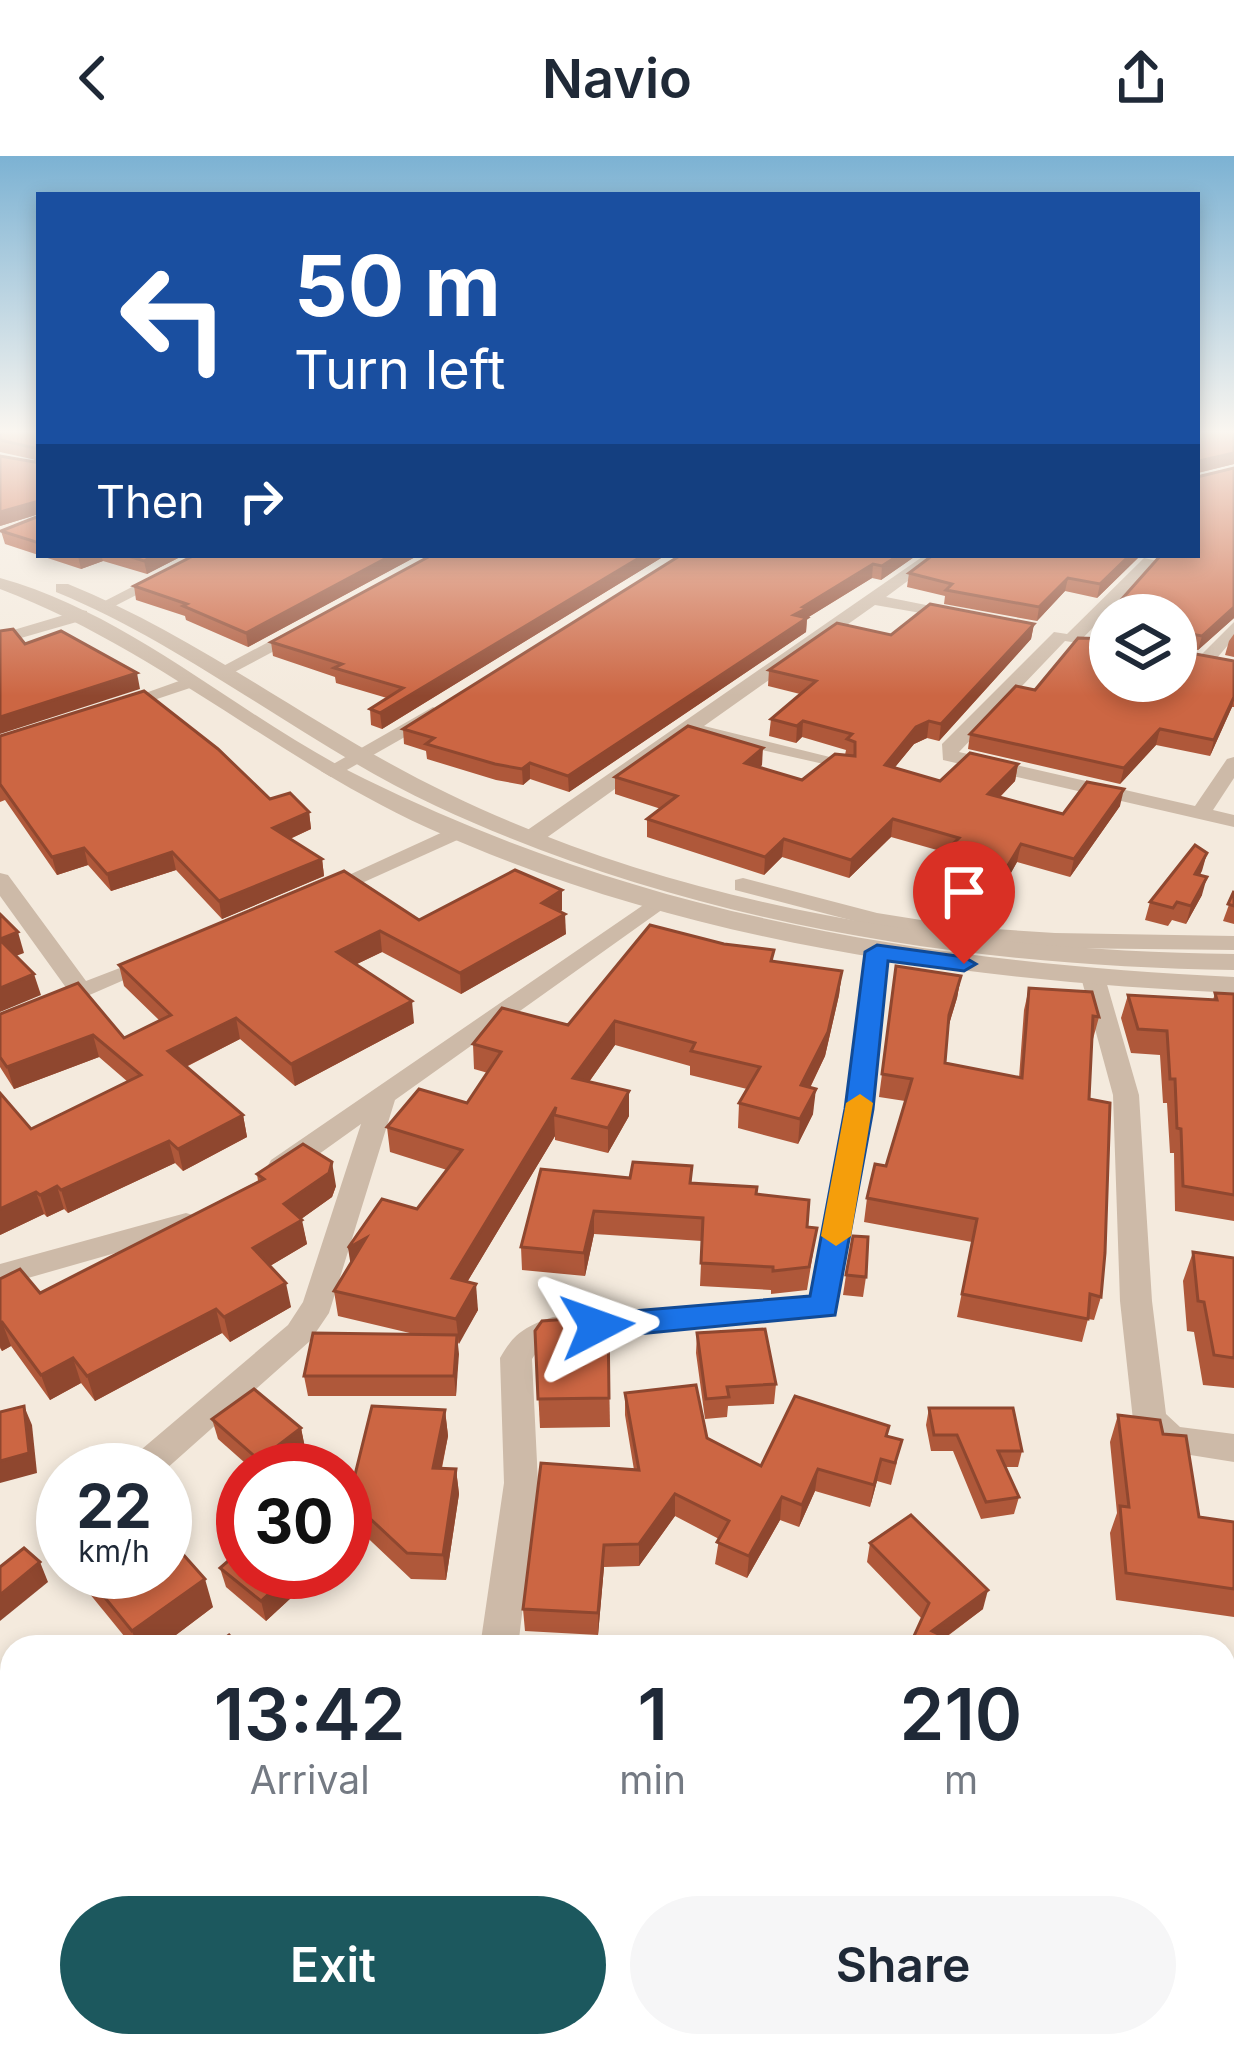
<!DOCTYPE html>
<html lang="en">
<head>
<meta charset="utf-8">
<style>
	:root { --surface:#fff; --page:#f6f6f7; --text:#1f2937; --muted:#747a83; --accent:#1c585e }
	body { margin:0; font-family:Inter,sans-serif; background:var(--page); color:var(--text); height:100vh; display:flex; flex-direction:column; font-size:45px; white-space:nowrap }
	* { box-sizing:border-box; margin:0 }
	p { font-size:39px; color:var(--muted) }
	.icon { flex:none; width:66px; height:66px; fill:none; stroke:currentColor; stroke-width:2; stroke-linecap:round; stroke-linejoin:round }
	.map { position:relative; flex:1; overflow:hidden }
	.side { position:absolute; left:0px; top:1479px; width:1236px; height:423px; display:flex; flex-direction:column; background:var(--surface); border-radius:36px 36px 0 0; box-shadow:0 6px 18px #0003 }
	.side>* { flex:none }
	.top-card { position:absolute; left:36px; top:36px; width:1164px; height:366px; border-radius:0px; box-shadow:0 6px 18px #0003; background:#1a4fa0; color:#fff; overflow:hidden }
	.fabs { position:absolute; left:1089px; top:438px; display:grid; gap:24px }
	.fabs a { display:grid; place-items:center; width:108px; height:108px; border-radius:50%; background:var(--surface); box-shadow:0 6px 18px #0003; font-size:60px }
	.speed { position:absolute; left:36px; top:1287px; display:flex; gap:24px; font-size:60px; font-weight:700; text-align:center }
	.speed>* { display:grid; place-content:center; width:156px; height:156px; border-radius:50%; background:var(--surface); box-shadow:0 6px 18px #0003; line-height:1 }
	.speed small { font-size:30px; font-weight:400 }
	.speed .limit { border:18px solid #d22; background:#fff; color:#111 }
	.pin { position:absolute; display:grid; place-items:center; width:102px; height:102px; color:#fff; margin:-123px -51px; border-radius:50% 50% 50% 0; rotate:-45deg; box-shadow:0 0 12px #0007 }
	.pin .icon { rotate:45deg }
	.me { position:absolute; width:132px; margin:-66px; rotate:86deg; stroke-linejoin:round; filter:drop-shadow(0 0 9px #0008) }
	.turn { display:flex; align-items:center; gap:42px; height:252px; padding:0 60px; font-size:54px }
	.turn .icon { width:156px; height:156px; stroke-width:2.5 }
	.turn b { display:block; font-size:84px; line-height:102px }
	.then { display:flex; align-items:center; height:114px; padding:0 60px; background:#0003; gap:24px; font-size:45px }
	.eta { display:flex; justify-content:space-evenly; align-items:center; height:204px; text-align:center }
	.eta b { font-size:72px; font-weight:600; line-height:84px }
	.button { display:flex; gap:24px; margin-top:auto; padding:24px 60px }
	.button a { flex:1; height:138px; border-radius:72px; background:var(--accent); color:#fff; font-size:48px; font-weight:600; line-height:138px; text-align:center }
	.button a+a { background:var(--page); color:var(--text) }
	header { display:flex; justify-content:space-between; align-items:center; height:156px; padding:0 60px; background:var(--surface); font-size:54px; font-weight:600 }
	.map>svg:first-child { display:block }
</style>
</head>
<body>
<header><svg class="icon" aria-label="back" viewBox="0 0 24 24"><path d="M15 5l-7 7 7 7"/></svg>Navio<svg class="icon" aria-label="share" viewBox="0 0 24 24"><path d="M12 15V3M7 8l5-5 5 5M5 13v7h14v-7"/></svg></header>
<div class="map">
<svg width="1234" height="1901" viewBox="0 0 1234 1901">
	<rect width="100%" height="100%" fill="#f4eadd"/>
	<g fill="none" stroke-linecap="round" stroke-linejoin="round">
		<g fill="#cdbaa8" fill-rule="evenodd">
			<polygon points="194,399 214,399 113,451 99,448"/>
			<polygon points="925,399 943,399 886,441 961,456 961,464 875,449 704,570 850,606 850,614 692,578 542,685 526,685 526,675"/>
			<polygon points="1144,402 1158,405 1078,487 1065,485 959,596 1195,650 1227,603 1234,601 1234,622 1213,654 1234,659 1234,671 943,604 942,588 1054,476 1067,478"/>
			<polygon points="81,454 87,455 87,463 0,488 0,478"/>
			<polygon points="1234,466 1234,482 1211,509 1199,509 1199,501"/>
			<polygon points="304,467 310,468 310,476 229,519 214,515"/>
			<polygon points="193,520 202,525 199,529 118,556 109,550"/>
			<polygon points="433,551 442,557 440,561 338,619 331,621 321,615"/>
			<polygon points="456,670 467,676 464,681 333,740 317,740 314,735"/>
			<polygon points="0,717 8,719 86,825 151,800 163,807 0,878 0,861 67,833 0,740"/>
			<polygon points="743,722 877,757 965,771 1055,777 1234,780 1234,794 1055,792 965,785 877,771 735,734 735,724"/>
			<polygon points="655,741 666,748 663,753 395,944 329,1157 310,1185 165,1314 124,1314 129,1304 288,1169 303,1146 361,968 291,1018 271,1018 267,1011 271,1004"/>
			<path d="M 877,789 L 889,796 L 873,953 L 835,1159 L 556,1185 L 540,1191 L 532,1203 L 538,1327 L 518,1491 L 480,1491 L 504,1327 L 500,1202 C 514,1177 526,1170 553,1161 L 810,1141 L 845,953 L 865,796 Z"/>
			<polygon points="1094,818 1106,825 1139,939 1152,1145 1166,1258 1180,1271 1234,1278 1234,1306 1159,1294 1133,1264 1120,1145 1113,939 1082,825"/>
			<polygon points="186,1057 196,1060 201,1067 196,1074 0,1130 0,1108"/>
			<polygon points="108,1890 159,1890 155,1901 104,1901"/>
			<polygon points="1136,1890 1194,1890 1198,1901 1140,1901"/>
		</g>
		<g fill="#cdbaa8" fill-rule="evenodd">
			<path d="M 0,422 C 136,460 240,562 365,623 C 644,760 926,806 1234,821 L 1234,837 C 958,824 682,786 428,672 C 278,604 154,491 0,433 Z"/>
			<path d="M 56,428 L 68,428 C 204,483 317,575 449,638 C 692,755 967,794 1234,798 L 1234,814 C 961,810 685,766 436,650 C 304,588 192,492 56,436 Z"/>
		</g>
	</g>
	<g fill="#af583a">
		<polygon points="0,274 39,274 39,358 0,370 36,304 0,296"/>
		<polygon points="1197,274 1234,274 1234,308 1198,317 1197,321 1234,312 1234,462 1198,494 1178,491 1179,495 1234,505 1234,551 1232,551 1210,600 1156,589 1120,628 968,593 970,578 1035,534 1176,525 1110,459 1110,480 1101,478 1104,463 1157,403 1156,399 1197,399"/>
		<polygon points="39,360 39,399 184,399 147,418 103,405 81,413 5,388 1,375"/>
		<polygon points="195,399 419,399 248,491 186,464 185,460 136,444 134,430"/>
		<polygon points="666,399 382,573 371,569 370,553 387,542 336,527 335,521 273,500 271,486"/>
		<polygon points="681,399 917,399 881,424 872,422 807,462 806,476 569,636 530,623 523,629 496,624 427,603 426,595 404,588 403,573"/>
		<polygon points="933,399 1141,399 1097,442 1065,435 1037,465 944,448 945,440 907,431 909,417"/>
		<polygon points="1034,468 1031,483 939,585 927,582 914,588 894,612 940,625 1018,608 1015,625 1000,641 1063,658 1120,650 1070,721 1017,706 998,740 991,738 977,760 915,740 918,722 944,696 891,681 849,722 782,701 764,719 647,681 647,663 661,653 615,638 615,621 762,609 759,612 802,624 845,599 846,594 802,581 796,587 769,580 771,563 800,538 768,530 769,514 891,479"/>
		<polygon points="1234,478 1234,501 1225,499 1229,485"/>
		<polygon points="0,580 270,643 309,656 311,673 290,683 322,703 324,720 222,763 176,714 111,735 88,709 57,719 5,644 0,646"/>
		<polygon points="1207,697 1200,719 1202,739 1186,768 1172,764 1168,770 1145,764 1150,746"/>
		<polygon points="1234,735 1234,768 1223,765"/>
		<polygon points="562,754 560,756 566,778 461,838 382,796 357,808 414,867 295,930 240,883 186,911 243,959 247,981 183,1015 175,1007 68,1057 64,1053 47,1061 44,1058 0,1079 31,973 128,926 99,901 14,933 0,911 0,858 124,882 160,865 124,830 119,809 419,764"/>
		<polygon points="773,805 842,815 839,839 825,900 810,932 813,958 798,988 738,972 739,947 747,933 690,919 690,910 615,889 589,926 629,960 608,997 555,984 555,980 467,1126 478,1154 458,1188 456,1240 308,1240 304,1220 414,1178 338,1160 334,1135 417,1053 447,1014 390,996 387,971 467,947 488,917 474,913 473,888 568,869"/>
		<polygon points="896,810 961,820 957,842 948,872 945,907 1019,922 1024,854 1029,832 1099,861 1093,883 1092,883 1089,943 1101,1141 1094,1164 1088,1163 1082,1186 957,1161 972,1086 864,1066 867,1042 886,1010 905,945 879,941"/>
		<polygon points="1215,837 1234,838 1234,1065 1175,1055 1174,997 1170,997 1167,947 1163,947 1160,899 1131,897 1121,862 1128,839 1213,844"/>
		<polygon points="692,1010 691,1027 756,1038 807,1071 817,1072 807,1134 771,1138 771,1134 700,1130 702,1085 594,1078 585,1120 522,1114 521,1091 630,1022"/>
		<polygon points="257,1018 336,1030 332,1041 301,1063 307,1088 270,1110 291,1151 230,1186 222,1177 95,1245 81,1227 50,1244 11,1190 2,1195 0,1192 0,1123 40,1137 258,1025"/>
		<polygon points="1193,1096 1234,1102 1234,1232 1203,1229 1194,1176 1187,1175 1183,1125"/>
		<polygon points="846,1119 866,1121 863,1141 843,1139"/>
		<polygon points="608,1160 610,1271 540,1272 535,1175"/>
		<polygon points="697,1177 776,1228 774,1248 728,1250 727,1261 705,1263 696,1197"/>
		<polygon points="625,1237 761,1310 887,1280 897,1306 891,1329 877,1325 870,1351 815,1335 799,1371 780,1364 747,1422 715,1408 719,1383 675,1360 639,1410 604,1411 598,1479 525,1475 523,1453 634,1314 625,1259"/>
		<polygon points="929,1252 1022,1295 1018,1311 1005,1311 1019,1341 1014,1358 981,1363 953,1295 931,1295 926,1269"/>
		<polygon points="445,1254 448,1280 442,1312 456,1313 459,1338 446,1424 411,1423 354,1369 349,1343"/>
		<polygon points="1118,1259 1163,1278 1199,1361 1234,1366 1234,1461 1116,1444 1110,1377 1117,1357 1110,1286"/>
		<polygon points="212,1263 301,1272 305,1292 276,1314 253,1314 218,1283"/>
		<polygon points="870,1387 983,1453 945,1482 909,1491 922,1463 867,1406"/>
		<polygon points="220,1412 319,1416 266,1465 226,1431"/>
		<polygon points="72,1416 165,1416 213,1451 160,1491 133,1491"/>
		<polygon points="1224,1629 1234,1633 1234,1727 1224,1723"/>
		<polygon points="1234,1821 1234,1872 1224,1866 1224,1849"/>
	</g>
	<g fill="#8f472f">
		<polygon points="1234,297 1234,308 1197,317 1199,305"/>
		<polygon points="39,345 39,358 0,370 0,356"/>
		<polygon points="80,399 101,399 103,405 81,413 78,400"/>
		<polygon points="155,399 184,399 147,418 144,405"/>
		<polygon points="392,399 419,399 248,491 246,477"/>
		<polygon points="644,399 666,399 382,573 380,557"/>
		<polygon points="899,399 917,399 881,424 882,410"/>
		<polygon points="1130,399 1141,399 1097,442 1100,428"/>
		<polygon points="873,408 872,422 807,462 806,476 569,636 568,620 803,451"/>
		<polygon points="1068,422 1065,435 1037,465 1039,451"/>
		<polygon points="1234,451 1234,462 1198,494 1202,480"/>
		<polygon points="1034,468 1031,483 939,585 941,568"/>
		<polygon points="137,517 140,533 0,578 0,561"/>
		<polygon points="1234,541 1232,551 1210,600 1214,584"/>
		<polygon points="803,565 802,581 796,587 797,570"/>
		<polygon points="929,565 927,582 914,588 883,626 885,609 916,571"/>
		<polygon points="1160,573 1156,589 1120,628 1124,612"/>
		<polygon points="763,592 762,609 744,625 745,607"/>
		<polygon points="530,607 530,623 523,629 522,613"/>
		<polygon points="1018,608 1015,625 985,656 988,638"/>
		<polygon points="1124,633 1120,650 1070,721 1074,703"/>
		<polygon points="309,656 311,673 276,689 273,672"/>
		<polygon points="893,663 891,681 849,722 851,704"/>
		<polygon points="784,683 782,701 764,719 765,701"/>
		<polygon points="1021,688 1017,706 998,740 1001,721"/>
		<polygon points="84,692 88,709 57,719 52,701"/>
		<polygon points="172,696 176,714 111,735 107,718"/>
		<polygon points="1207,697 1202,715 1190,736 1195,718"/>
		<polygon points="322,703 324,720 222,763 219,745"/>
		<polygon points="995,720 991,738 977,760 980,741"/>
		<polygon points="1207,721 1202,739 1186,768 1191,750"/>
		<polygon points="562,734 562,754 542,768 542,747"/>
		<polygon points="565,758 566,778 461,838 460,817"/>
		<polygon points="380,775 382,796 340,816 337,796"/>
		<polygon points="18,776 24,797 5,804 0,783"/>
		<polygon points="842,815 839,839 825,900 799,954 801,929"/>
		<polygon points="34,818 41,839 0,856 0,832"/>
		<polygon points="961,820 957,842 945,881 949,859"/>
		<polygon points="412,845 414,867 295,930 291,908"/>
		<polygon points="236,862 240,883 173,917 168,895"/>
		<polygon points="615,865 615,889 574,947 573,922"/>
		<polygon points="93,879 99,901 14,933 7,911"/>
		<polygon points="816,933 813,958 798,988 800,963"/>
		<polygon points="629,935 629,960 608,997 608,972"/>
		<polygon points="556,951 554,959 555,980 454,1148 452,1122"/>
		<polygon points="243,959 247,981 183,1015 178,993"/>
		<polygon points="169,985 175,1007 68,1057 61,1034"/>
		<polygon points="332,1006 336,1030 332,1041 290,1071 302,1064 307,1088 258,1117 253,1092 284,1048"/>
		<polygon points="57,1030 64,1053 47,1061 40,1039"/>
		<polygon points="36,1036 44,1058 0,1079 0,1053"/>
		<polygon points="594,1055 594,1078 585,1120 584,1097"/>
		<polygon points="366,1082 352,1117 348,1092"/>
		<polygon points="286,1127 291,1151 230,1186 224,1161"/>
		<polygon points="476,1128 478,1154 459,1188 456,1163"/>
		<polygon points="216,1153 222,1177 95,1245 87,1220"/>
		<polygon points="0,1166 2,1166 11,1190 2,1195 0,1190"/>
		<polygon points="457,1179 459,1198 456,1240 454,1220"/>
		<polygon points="73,1202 81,1227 50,1244 41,1219"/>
		<polygon points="24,1250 32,1269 37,1317 0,1327 0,1305"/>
		<polygon points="445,1254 448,1280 436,1338 433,1312"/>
		<polygon points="301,1272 305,1292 276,1314 262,1314 259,1304"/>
		<polygon points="881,1303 877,1325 870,1351 874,1329"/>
		<polygon points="456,1313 459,1338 446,1424 443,1399"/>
		<polygon points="818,1313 815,1335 799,1371 802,1349"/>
		<polygon points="675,1338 675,1360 639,1410 639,1388"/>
		<polygon points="782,1341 780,1364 747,1422 749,1400"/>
		<polygon points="604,1389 604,1411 598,1479 598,1457"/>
		<polygon points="40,1406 48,1426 0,1465 0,1439"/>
		<polygon points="293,1416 319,1416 266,1465 261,1445"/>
		<polygon points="205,1423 213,1451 160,1491 138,1491 132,1475"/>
		<polygon points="988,1434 983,1453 932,1491 932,1475"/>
		<polygon points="222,1890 266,1890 249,1901 227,1901"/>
	</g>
	<g fill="#cc6643" stroke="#8f472f" stroke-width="3">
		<polygon points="0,274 39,274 39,293 0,284"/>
		<polygon points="1197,274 1234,274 1234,297 1199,305 1197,321 1234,312 1234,451 1202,480 1180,476 1176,480 1176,459 1110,459 1110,465 1104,463 1161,399 1197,399"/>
		<polygon points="39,298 39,351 39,345 0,356 0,300 35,306"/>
		<polygon points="39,360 39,387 1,375"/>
		<polygon points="125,399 155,399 144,405"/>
		<polygon points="195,399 392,399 246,477 183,450 187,448 134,430"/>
		<polygon points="432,399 644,399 380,557 370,553 403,532 334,512 342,508 271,486"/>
		<polygon points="681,399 899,399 882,410 873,408 803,451 807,452 794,459 807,462 568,620 530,607 522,613 495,608 426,588 434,582 403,573"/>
		<polygon points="933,399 1130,399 1100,428 1068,422 1039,451 946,434 952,428 909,417"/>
		<polygon points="930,448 1034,468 941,568 929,565 916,571 885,609 940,625 970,597 1018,608 988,638 1063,658 1087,626 1124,633 1074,703 1021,688 1001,721 995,720 980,741 918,722 959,682 893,663 851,704 784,683 765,701 647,663 677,640 615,621 688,570 763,592 745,607 802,624 835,598 855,600 855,586 847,583 852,578 803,565 797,570 771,563 816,525 769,514 837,467 891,479"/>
		<polygon points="13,473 25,488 61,475 137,517 0,561 0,475"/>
		<polygon points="1078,482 1110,483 1110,525 1176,525 1176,484 1179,495 1234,505 1234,541 1214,584 1160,573 1124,612 970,578 1016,530 1035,534"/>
		<polygon points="144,535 218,593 270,643 290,637 309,656 273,672 322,703 219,745 172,696 107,718 84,692 52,701 0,628 0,580"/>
		<polygon points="1195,689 1207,697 1195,718 1207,721 1191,750 1177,746 1173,752 1150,746"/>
		<polygon points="515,714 562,734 542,747 565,758 460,817 380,775 337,796 412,845 291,908 236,862 168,895 243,959 178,993 169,985 61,1034 57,1030 40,1039 36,1036 0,1053 0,937 31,973 141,919 93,879 7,911 0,901 0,858 78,827 124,882 171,859 119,809 344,715 419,764"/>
		<polygon points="1234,735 1234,750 1228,748"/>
		<polygon points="0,758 18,776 0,783"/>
		<polygon points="650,769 724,788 774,794 771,805 842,815 828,876 801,929 816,933 800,963 739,947 760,911 691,895 695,887 615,865 573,922 629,935 608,972 554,959 556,951 452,1122 476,1128 456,1163 334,1135 366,1082 348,1092 382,1043 417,1053 462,994 387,971 419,933 467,947 501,896 473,888 502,852 568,869"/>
		<polygon points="0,784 34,818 0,832"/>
		<polygon points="896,810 961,820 949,859 945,907 1022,922 1029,832 1092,836 1099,861 1093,860 1089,943 1110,947 1105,1097 1101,1141 1090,1138 1088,1163 962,1138 977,1063 867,1042 875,1008 886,1010 912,923 882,918"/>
		<polygon points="1215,837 1234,838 1234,1039 1183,1030 1181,973 1177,972 1175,923 1170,923 1167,875 1138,873 1128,839 1217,844"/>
		<polygon points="303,988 332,1006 329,1017 284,1048 302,1064 253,1092 286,1127 224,1161 216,1153 87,1220 73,1202 41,1219 2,1166 0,1166 0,1123 20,1113 40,1137 264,1023 257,1018"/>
		<polygon points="633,1006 692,1010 690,1027 757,1031 756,1038 809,1044 807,1071 817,1072 809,1111 773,1115 773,1111 701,1107 703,1062 594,1055 584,1097 521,1091 541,1013 630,1022"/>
		<polygon points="853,1080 868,1081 866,1121 846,1119"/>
		<polygon points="1193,1096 1234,1102 1234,1202 1214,1199 1204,1146 1198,1145"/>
		<polygon points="608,1160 609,1242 538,1243 535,1175 542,1165"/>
		<polygon points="765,1173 776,1228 727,1231 729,1241 706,1243 697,1177"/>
		<polygon points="313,1177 457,1179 454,1220 304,1220"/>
		<polygon points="696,1229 707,1282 761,1310 795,1240 889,1270 886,1280 902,1284 895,1307 881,1303 874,1329 818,1313 802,1349 782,1341 749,1400 717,1386 729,1365 675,1338 639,1388 604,1389 598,1457 523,1453 541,1307 639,1314 625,1237"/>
		<polygon points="254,1233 301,1272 259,1304 212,1263"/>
		<polygon points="24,1250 29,1297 0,1305 0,1256"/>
		<polygon points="372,1250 445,1254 433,1312 456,1313 443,1399 407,1397 349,1343"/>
		<polygon points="929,1252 1013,1252 1022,1295 998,1295 1019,1341 986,1346 957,1279 934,1279"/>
		<polygon points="1118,1259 1160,1264 1163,1278 1186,1280 1199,1361 1234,1366 1234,1433 1126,1417 1120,1350 1129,1351"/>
		<polygon points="911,1359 988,1434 932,1475 965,1491 909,1491 929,1447 870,1387"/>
		<polygon points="63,1376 63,1390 56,1381"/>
		<polygon points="165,1378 205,1423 132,1475 84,1416 165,1416"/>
		<polygon points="24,1392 40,1406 0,1439 0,1411"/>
		<polygon points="243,1392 243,1416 293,1416 261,1445 220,1412"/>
		<polygon points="229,1479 239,1491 213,1491"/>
		<polygon points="1224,1629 1234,1633 1234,1705 1224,1702"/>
		<polygon points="162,1890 223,1890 227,1901 152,1901 151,1898"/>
	</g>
	<linearGradient id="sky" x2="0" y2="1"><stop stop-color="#7cb2d3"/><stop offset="0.51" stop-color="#faf6f0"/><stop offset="1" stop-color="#faf6f0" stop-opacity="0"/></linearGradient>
	<rect width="1234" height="540" fill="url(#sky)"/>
	<polygon fill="#1a73e8" stroke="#114b97" stroke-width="3" points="877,789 964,801 976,808 964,815 888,805 873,953 835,1159 597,1182 586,1179 581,1170 586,1162 597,1158 810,1140 845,953 865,796"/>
	<polygon fill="#f59e0b" points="860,938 873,947 851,1080 836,1090 821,1080 846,947"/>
</svg>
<div class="fabs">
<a><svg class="icon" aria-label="layers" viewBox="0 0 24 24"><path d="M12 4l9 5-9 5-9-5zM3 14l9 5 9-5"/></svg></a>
</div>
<div class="speed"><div>22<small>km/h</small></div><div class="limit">30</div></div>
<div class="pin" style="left:964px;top:808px;background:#d93025"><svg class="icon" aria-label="arrive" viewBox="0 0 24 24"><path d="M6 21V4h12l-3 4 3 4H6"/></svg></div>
<svg class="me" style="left:597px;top:1170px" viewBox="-20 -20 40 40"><path d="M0-17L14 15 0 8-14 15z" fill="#1a73e8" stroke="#fff" stroke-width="4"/></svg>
<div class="top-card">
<div class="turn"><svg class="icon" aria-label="left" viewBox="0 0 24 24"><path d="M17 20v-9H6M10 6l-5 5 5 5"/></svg><div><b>50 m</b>Turn left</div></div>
<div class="then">Then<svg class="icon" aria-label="right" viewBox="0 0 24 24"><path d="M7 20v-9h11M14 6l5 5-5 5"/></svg></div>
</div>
<section class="side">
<div class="eta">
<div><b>13:42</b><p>Arrival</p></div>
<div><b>1</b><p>min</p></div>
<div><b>210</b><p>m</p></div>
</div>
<div class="button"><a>Exit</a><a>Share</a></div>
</section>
</div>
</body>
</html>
